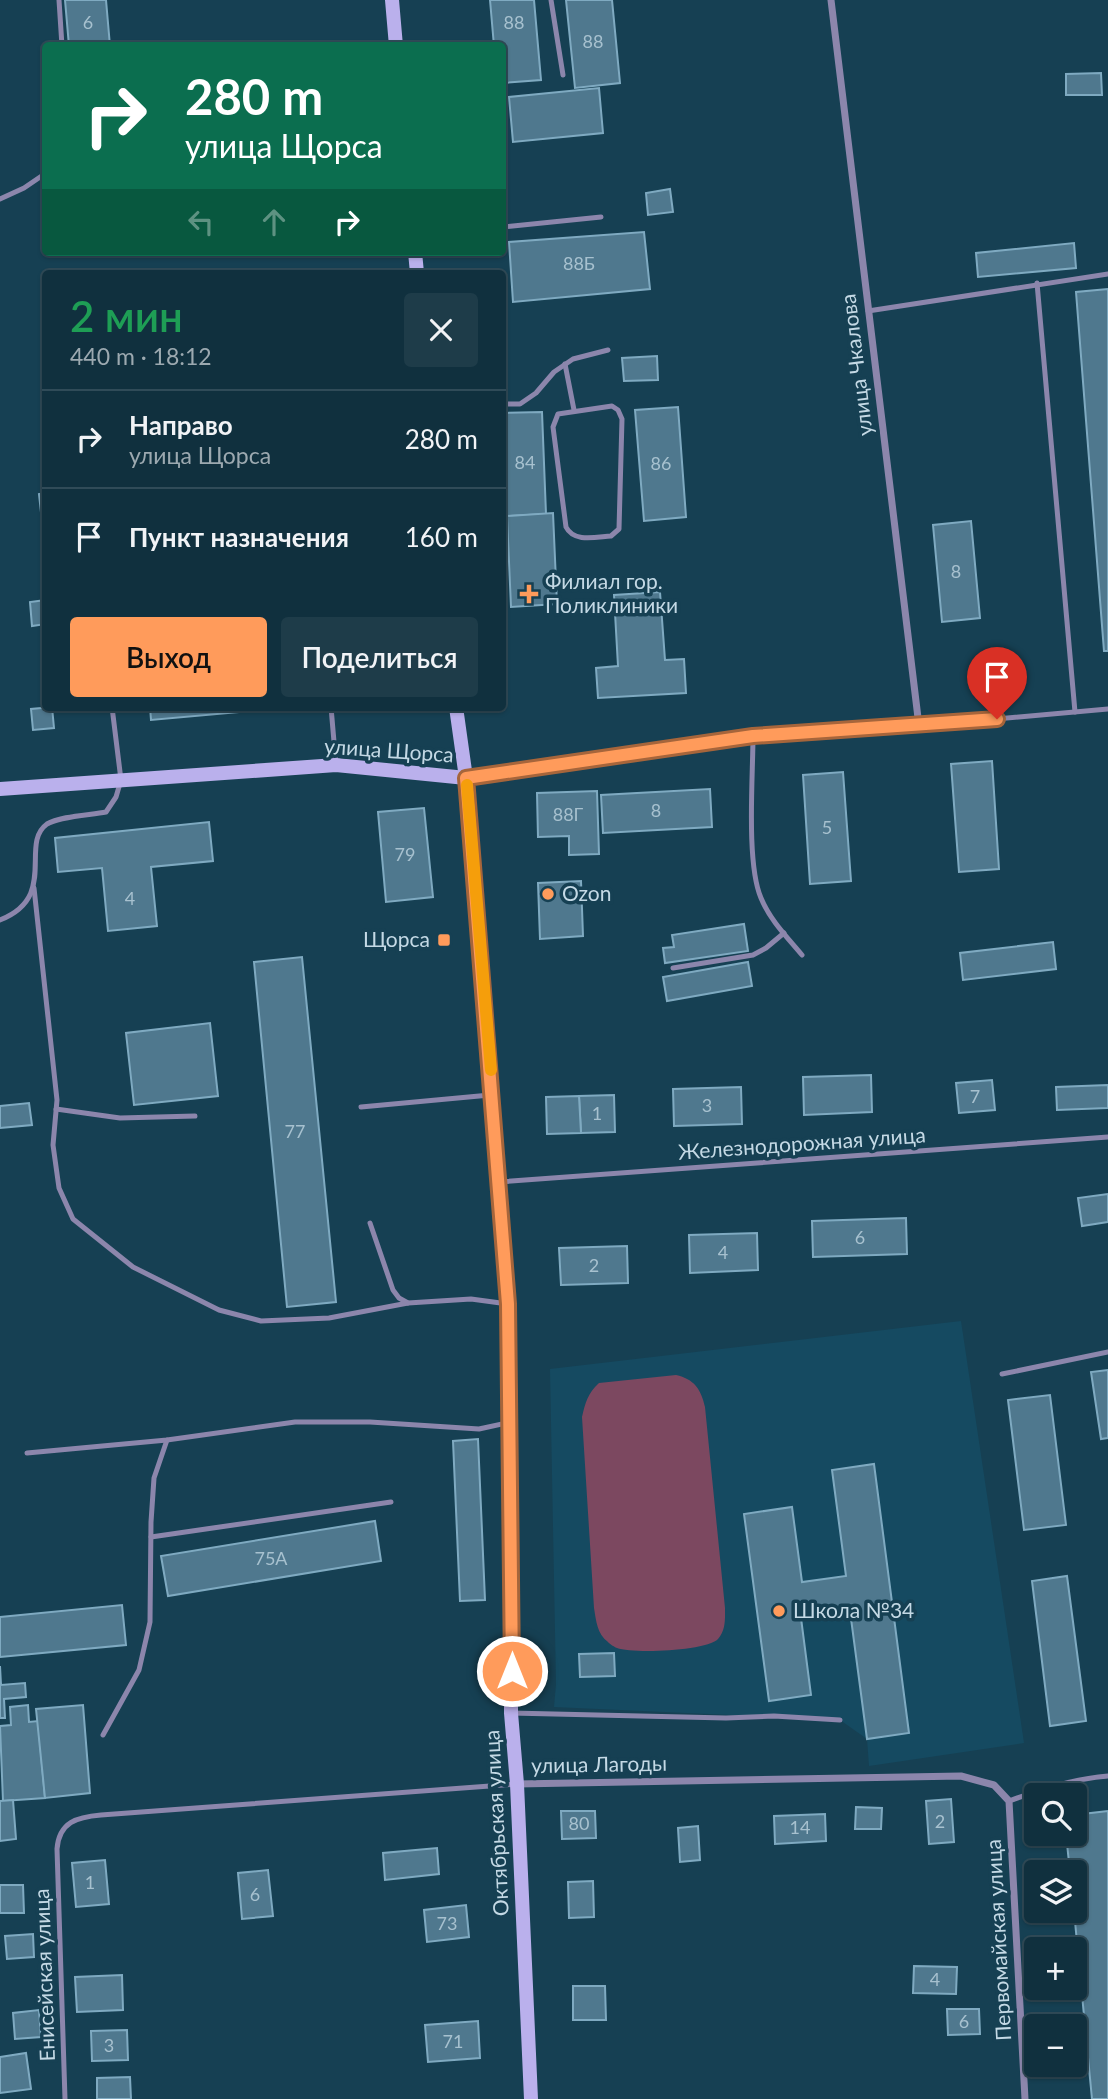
<!DOCTYPE html>
<html lang="ru">
<head>
<meta charset="utf-8">
<style>
	:root { --surface:#10303e; --page:#1e3c49; --text:#f1f3f6; --muted:#9ca9b0; --line:#304b58; --accent:#ff9b5b }
	body { margin:0; font-family:Lato,sans-serif; background:var(--page); color:var(--text); height:100vh; display:flex; flex-direction:column; font-size:26px; white-space:nowrap }
	* { box-sizing:border-box; margin:0 }
	p { font-size:23px; color:var(--muted) }
	.icon { flex:none; width:38px; height:38px; fill:none; stroke:currentColor; stroke-width:2; stroke-linecap:round; stroke-linejoin:round }
	.map { position:relative; flex:1; overflow:hidden }
	.panel { position:absolute; left:42px; top:270px; width:464px; height:441px; display:flex; flex-direction:column; background:var(--surface); border-radius:7px; box-shadow:0 2px 5px #0004,0 0 0 2px var(--line) }
	.panel>* { flex:none }
	.hud { position:absolute; left:42px; top:42px; width:464px; height:214px; border-radius:7px; box-shadow:0 2px 5px #0004,0 0 0 2px var(--line); background:#0b6e4f; color:#fff; overflow:hidden }
	.fabs { position:absolute; left:1024px; top:1783px; display:grid; gap:14px }
	.fabs a { display:grid; place-items:center; width:63px; height:63px; border-radius:7px; background:var(--surface); box-shadow:0 2px 5px #0004,0 0 0 2px var(--line); font-size:35px }
	.pin { position:absolute; display:grid; place-items:center; width:60px; height:60px; color:#fff; margin:-72px -30px; border-radius:50% 50% 50% 0; rotate:-45deg; box-shadow:0 0 7px #0007 }
	.pin .icon { rotate:45deg }
	.me { position:absolute; width:77px; margin:-38px; rotate:0deg; stroke-linejoin:round; filter:drop-shadow(0 0 5px #0008) }
	.turn { display:flex; align-items:center; gap:24px; height:147px; padding:0 28px; font-size:32px }
	.turn .icon { width:91px; height:91px; stroke-width:2.5 }
	.turn b { display:block; font-size:49px; line-height:60px }
	.lanes { display:flex; align-items:center; height:66px; padding:0 28px; background:#0003; justify-content:center; gap:35px; direction:ltr }
	.lanes .off { opacity:.35 }
	.round { display:grid; place-items:center; flex:none; width:74px; height:74px; border-radius:7px; background:var(--page) }
	.head { display:flex; align-items:center; justify-content:space-between; height:119px; padding:0 28px }
	h1 { font-size:42px; font-weight:600; line-height:52px; color:#1e9e55 }
	.action { display:flex; gap:14px; margin-top:auto; padding:14px 28px }
	.action a { flex:1; height:80px; border-radius:7px; background:var(--accent); color:#111; font-size:28px; font-weight:600; line-height:80px; text-align:center }
	.action a+a { background:var(--page); color:var(--text) }
	ul { padding:0; list-style:none }
	li { display:flex; align-items:center; gap:21px; height:98px; padding:0 28px; border-top:2px solid var(--line) }
	li div { flex:1 }
	li b { display:block; font-size:26px }
	li em { font-style:normal }
	.map>svg:first-child { display:block }
</style>
</head>
<body>
<div class="map">
<svg width="1108" height="2099" viewBox="0 0 1108 2099">
	<rect width="100%" height="100%" fill="#164053"/>
	<polygon fill="#154a61" points="961,1321 1024,1743 869,1766 867,1739 840,1720 554,1707 556,1684 550,1369"/>
	<path fill="#7c4860" d="M 676,1375 C 694,1379 701,1389 705,1407 L 725,1608 C 725,1618 726,1630 718,1639 C 707,1651 633,1654 617,1648 C 616,1648 608,1643 608,1642 C 597,1634 596,1620 594,1608 L 582,1417 C 585,1403 588,1393 599,1383 Z"/>
	<g fill="#4f788e" stroke="#7faac1" stroke-width="2">
		<polygon points="65,0 106,0 110,46 69,46"/>
		<polygon points="490,0 534,0 541,80 502,83 502,46 494,46"/>
		<polygon points="566,0 612,0 620,83 575,88"/>
		<polygon points="1101,73 1102,95 1066,95 1066,74"/>
		<polygon points="599,88 603,133 513,142 509,97"/>
		<polygon points="670,189 673,212 648,215 646,193"/>
		<polygon points="644,232 650,289 513,302 509,242"/>
		<polygon points="1074,243 1076,268 978,277 976,253"/>
		<polygon points="1108,289 1108,651 1104,651 1076,292"/>
		<polygon points="657,356 658,380 624,381 622,358"/>
		<polygon points="678,407 686,517 644,521 635,410"/>
		<polygon points="542,412 546,514 507,516 503,413"/>
		<polygon points="46,493 46,530 43,531 39,494"/>
		<polygon points="553,513 557,604 511,607 507,516"/>
		<polygon points="971,521 980,618 942,622 933,525"/>
		<polygon points="660,592 665,660 684,659 686,693 598,698 596,668 618,666 614,595"/>
		<polygon points="46,600 46,624 32,626 30,602"/>
		<polygon points="52,707 54,728 33,730 31,709"/>
		<polygon points="150,707 293,707 151,720"/>
		<polygon points="992,761 999,869 959,872 951,764"/>
		<polygon points="843,772 851,881 810,884 803,775"/>
		<polygon points="710,789 712,827 603,833 601,795"/>
		<polygon points="597,791 599,854 569,855 569,836 538,837 537,793"/>
		<polygon points="424,808 433,897 386,902 378,812"/>
		<polygon points="209,822 213,861 151,867 157,926 108,931 102,868 58,872 55,838"/>
		<polygon points="581,881 583,936 540,939 538,883"/>
		<polygon points="744,924 748,951 665,963 663,948 674,947 672,935"/>
		<polygon points="1053,942 1056,969 963,980 960,953"/>
		<polygon points="302,957 336,1302 287,1307 254,962"/>
		<polygon points="748,962 752,986 667,1001 663,977"/>
		<polygon points="210,1023 218,1096 134,1105 126,1033"/>
		<polygon points="871,1075 872,1112 804,1115 803,1077"/>
		<polygon points="992,1080 995,1110 959,1113 956,1083"/>
		<polygon points="1108,1085 1108,1108 1057,1110 1056,1087"/>
		<polygon points="741,1087 742,1124 674,1126 673,1089"/>
		<polygon points="614,1095 615,1132 581,1133 579,1096"/>
		<polygon points="579,1096 581,1133 547,1134 546,1097"/>
		<polygon points="29,1103 32,1125 0,1128 0,1106"/>
		<polygon points="1108,1194 1108,1222 1082,1226 1078,1198"/>
		<polygon points="906,1218 907,1254 813,1257 812,1221"/>
		<polygon points="757,1233 758,1270 690,1273 689,1235"/>
		<polygon points="627,1246 628,1283 561,1285 559,1248"/>
		<polygon points="1108,1370 1108,1438 1101,1439 1091,1372"/>
		<polygon points="1050,1395 1066,1525 1024,1530 1008,1400"/>
		<polygon points="478,1439 485,1600 460,1601 453,1441"/>
		<polygon points="874,1464 909,1733 867,1739 850,1611 801,1618 811,1695 769,1701 744,1514 792,1507 802,1582 846,1576 832,1470"/>
		<polygon points="375,1521 381,1561 168,1596 161,1556"/>
		<polygon points="1067,1576 1086,1721 1050,1726 1032,1581"/>
		<polygon points="122,1605 126,1645 0,1657 0,1617"/>
		<polygon points="614,1653 615,1676 580,1677 579,1654"/>
		<polygon points="0,1666 1,1685 25,1683 26,1697 4,1699 5,1718 0,1718"/>
		<polygon points="28,1705 29,1722 38,1721 45,1798 3,1801 0,1726 11,1725 10,1707"/>
		<polygon points="83,1705 90,1793 45,1798 36,1709"/>
		<polygon points="951,1799 954,1842 929,1844 926,1801"/>
		<polygon points="13,1800 16,1839 0,1841 0,1801"/>
		<polygon points="856,1807 882,1808 881,1829 855,1829"/>
		<polygon points="561,1811 595,1811 596,1838 562,1839"/>
		<polygon points="1108,1811 1108,2099 1092,2099 1074,1911 1074,1872 1070,1872 1066,1834 1074,1834 1074,1815"/>
		<polygon points="825,1814 826,1841 775,1844 774,1816"/>
		<polygon points="698,1826 700,1860 680,1862 678,1828"/>
		<polygon points="437,1848 439,1874 385,1880 383,1853"/>
		<polygon points="105,1860 109,1904 76,1907 72,1863"/>
		<polygon points="268,1870 273,1916 242,1919 238,1873"/>
		<polygon points="593,1881 594,1917 569,1918 568,1882"/>
		<polygon points="0,1885 23,1885 24,1913 0,1913"/>
		<polygon points="466,1905 469,1937 427,1942 424,1910"/>
		<polygon points="33,1934 34,1957 7,1959 5,1936"/>
		<polygon points="914,1966 957,1967 956,1994 913,1993"/>
		<polygon points="122,1975 123,2010 77,2012 75,1977"/>
		<polygon points="573,1986 605,1986 606,2020 573,2020"/>
		<polygon points="947,2009 979,2009 980,2034 948,2035"/>
		<polygon points="39,2010 41,2037 15,2039 13,2013"/>
		<polygon points="478,2021 480,2058 428,2062 425,2025"/>
		<polygon points="127,2030 128,2060 92,2061 91,2031"/>
		<polygon points="26,2053 31,2089 0,2093 0,2057"/>
		<polygon points="130,2077 131,2099 97,2099 97,2078"/>
	</g>
	<g fill="none" stroke-linecap="round" stroke-linejoin="round">
		<g stroke="#8c86ac" stroke-width="5">
			<polyline points="59,0 62,46"/>
			<polyline points="551,0 563,75"/>
			<polyline points="0,199 24,188 46,173"/>
			<polyline points="502,227 601,217"/>
			<polyline points="1037,283 1075,712"/>
			<polyline points="868,311 1108,274"/>
			<polyline points="565,364 574,410"/>
			<polyline points="502,404 520,404 536,393 554,372 573,359 608,350"/>
			<path d="M 612,406 L 618,410 L 622,419 L 619,529 L 611,536 C 596,537 574,543 566,527 L 553,427 L 558,414 Z"/>
			<polyline points="331,707 336,765"/>
			<path d="M 753,736 C 753,776 746,863 761,898 C 770,920 787,937 802,955"/>
			<polyline points="468,778 753,736 919,726 1108,709"/>
			<polyline points="34,888 57,1100 53,1145 59,1188 73,1219 133,1267 219,1310 261,1321 329,1318 408,1303"/>
			<path d="M 0,920 C 59,897 19,844 47,824 C 60,816 91,815 106,812 L 116,797 L 121,780 L 112,707"/>
			<polyline points="673,968 753,955 766,948 784,933"/>
			<polyline points="361,1107 490,1095"/>
			<polyline points="56,1109 120,1118 195,1116"/>
			<polyline points="499,1182 1108,1137"/>
			<polyline points="370,1223 393,1290 399,1298 408,1303 471,1299 508,1304"/>
			<polyline points="1002,1374 1108,1352"/>
			<polyline points="27,1453 167,1440 295,1422 370,1422 479,1429 511,1422"/>
			<polyline points="151,1537 391,1502"/>
			<polyline points="511,1713 726,1718 774,1716 840,1720"/>
			<polyline points="103,1735 139,1670 150,1622 151,1522 154,1478 167,1440"/>
			<path d="M 1009,1801 C 1042,1789 1073,1779 1108,1776"/>
			<path d="M 65,2099 L 57,1849 C 59,1822 77,1817 101,1815 L 517,1784"/>
		</g>
		<g stroke="#8c86ac" stroke-width="7">
			<polyline points="831,0 919,726"/>
			<polyline points="517,1784 961,1776 994,1785 1009,1801 1025,2099"/>
		</g>
		<g stroke="#bab0ec" stroke-width="14">
			<polyline points="392,0 396,46"/>
			<polyline points="415,252 417,273"/>
			<polyline points="456,707 466,778 508,1304 511,1422 511,1713 517,1784 531,2099"/>
			<polyline points="0,789 336,765 466,778"/>
		</g>
	</g>
	<g fill="none" stroke-linecap="round" stroke-linejoin="round">
		<defs>
			<polyline id="route" points="512,1671 508,1304 466,778 753,736 997,719"/>
		</defs>
		<use href="#route" stroke="#a6653b" stroke-width="18"/>
		<use href="#route" stroke="#ff9b5b" stroke-width="12"/>
		<polyline stroke="#f59e0b" stroke-width="12" points="467,785 491,1070"/>
	</g>
	<g fill="#ff9b5b" stroke="#164053" stroke-width="2.5">
		<path d="M525.5 583.5h7v7h7v7h-7v7h-7v-7h-7v-7h7z"/>
		<circle cx="548" cy="894" r="7"/>
		<rect x="437" y="933" width="14" height="14" rx="3.5"/>
		<circle cx="779" cy="1611" r="7"/>
	</g>
	<g text-anchor="middle" stroke-width="7" stroke-linejoin="round" paint-order="stroke">
		<g font-size="18" fill="#a7c1cf">
			<text x="88" y="29">6</text>
			<text x="514" y="29">88</text>
			<text x="593" y="48">88</text>
			<text x="579" y="270">88Б</text>
			<text x="525" y="469">84</text>
			<text x="661" y="470">86</text>
			<text x="956" y="578">8</text>
			<text x="656" y="817">8</text>
			<text x="568" y="821">88Г</text>
			<text x="827" y="834">5</text>
			<text x="405" y="861">79</text>
			<text x="130" y="905">4</text>
			<text x="975" y="1103">7</text>
			<text x="707" y="1112">3</text>
			<text x="597" y="1120">1</text>
			<text x="295" y="1138">77</text>
			<text x="860" y="1244">6</text>
			<text x="723" y="1259">4</text>
			<text x="594" y="1272">2</text>
			<text x="271" y="1565">75А</text>
			<text x="940" y="1828">2</text>
			<text x="579" y="1830">80</text>
			<text x="800" y="1834">14</text>
			<text x="90" y="1889">1</text>
			<text x="255" y="1901">6</text>
			<text x="447" y="1930">73</text>
			<text x="935" y="1986">4</text>
			<text x="964" y="2028">6</text>
			<text x="453" y="2048">71</text>
			<text x="109" y="2052">3</text>
		</g>
		<g font-size="21" fill="#c4d9e5" stroke="#164053">
			<text transform="translate(857 365) rotate(-97)" y="7">улица Чкалова</text>
			<text transform="translate(389 751) rotate(4)" y="7">улица Щорса</text>
			<text transform="translate(802 1144) rotate(-4)" y="7">Железнодорожная улица</text>
			<text transform="translate(599 1765) rotate(-1)" y="7">улица Лагоды</text>
			<text transform="translate(497 1823) rotate(-93)" y="7">Октябрьская улица</text>
			<text transform="translate(999 1940) rotate(-93)" y="7">Первомайская улица</text>
			<text transform="translate(45 1975) rotate(-92)" y="7">Енисейская улица</text>
		</g>
		<g font-size="21" fill="#c4d9e5" stroke="#164053" text-anchor="start">
			<text x="545" y="589">Филиал гор.<tspan x="545" dy="24">Поликлиники</tspan></text>
			<text x="562" y="901">Ozon</text>
			<text x="430" y="947" text-anchor="end">Щорса</text>
			<text x="793" y="1618">Школа №34</text>
		</g>
	</g>
</svg>
<div class="fabs">
<a><svg class="icon" aria-label="search" viewBox="0 0 24 24"><circle cx="10" cy="10" r="6"/><path d="M15 15l6 6"/></svg></a>
<a><svg class="icon" aria-label="layers" viewBox="0 0 24 24"><path d="M12 4l9 5-9 5-9-5zM3 14l9 5 9-5"/></svg></a>
<a>+</a>
<a>−</a>
</div>
<div class="pin" style="left:997px;top:719px;background:#d93025"><svg class="icon" aria-label="arrive" viewBox="0 0 24 24"><path d="M6 21V4h12l-3 4 3 4H6"/></svg></div>
<svg class="me" style="left:512px;top:1671px" viewBox="-20 -20 40 40"><circle r="17" fill="#ff9b5b" stroke="#fff" stroke-width="3"/><path d="M0-11L8 9 0 5-8 9z" fill="#fff"/></svg>
<div class="hud">
<div class="turn"><svg class="icon" aria-label="right" viewBox="0 0 24 24"><path d="M7 20v-9h11M14 6l5 5-5 5"/></svg><div><b>280 m</b>улица Щорса</div></div>
<div class="lanes"><svg class="icon off" aria-label="left" viewBox="0 0 24 24"><path d="M17 20v-9H6M10 6l-5 5 5 5"/></svg><svg class="icon off" aria-label="ahead" viewBox="0 0 24 24"><path d="M12 20V5M6 11l6-6 6 6"/></svg><svg class="icon" aria-label="right" viewBox="0 0 24 24"><path d="M7 20v-9h11M14 6l5 5-5 5"/></svg></div>
</div>
<section class="panel">
<div class="head"><div><h1>2 мин</h1><p>440 m · 18:12</p></div><a class="round"><svg class="icon" aria-label="close" viewBox="0 0 24 24"><path d="M6 6l12 12M18 6L6 18"/></svg></a></div>
<ul>
<li><svg class="icon" aria-label="right" viewBox="0 0 24 24"><path d="M7 20v-9h11M14 6l5 5-5 5"/></svg><div><b>Направо</b><p>улица Щорса</p></div><em>280 m</em></li>
<li><svg class="icon" aria-label="arrive" viewBox="0 0 24 24"><path d="M6 21V4h12l-3 4 3 4H6"/></svg><div><b>Пункт назначения</b></div><em>160 m</em></li>
</ul>
<div class="action"><a>Выход</a><a>Поделиться</a></div>
</section>
</div>
</body>
</html>
